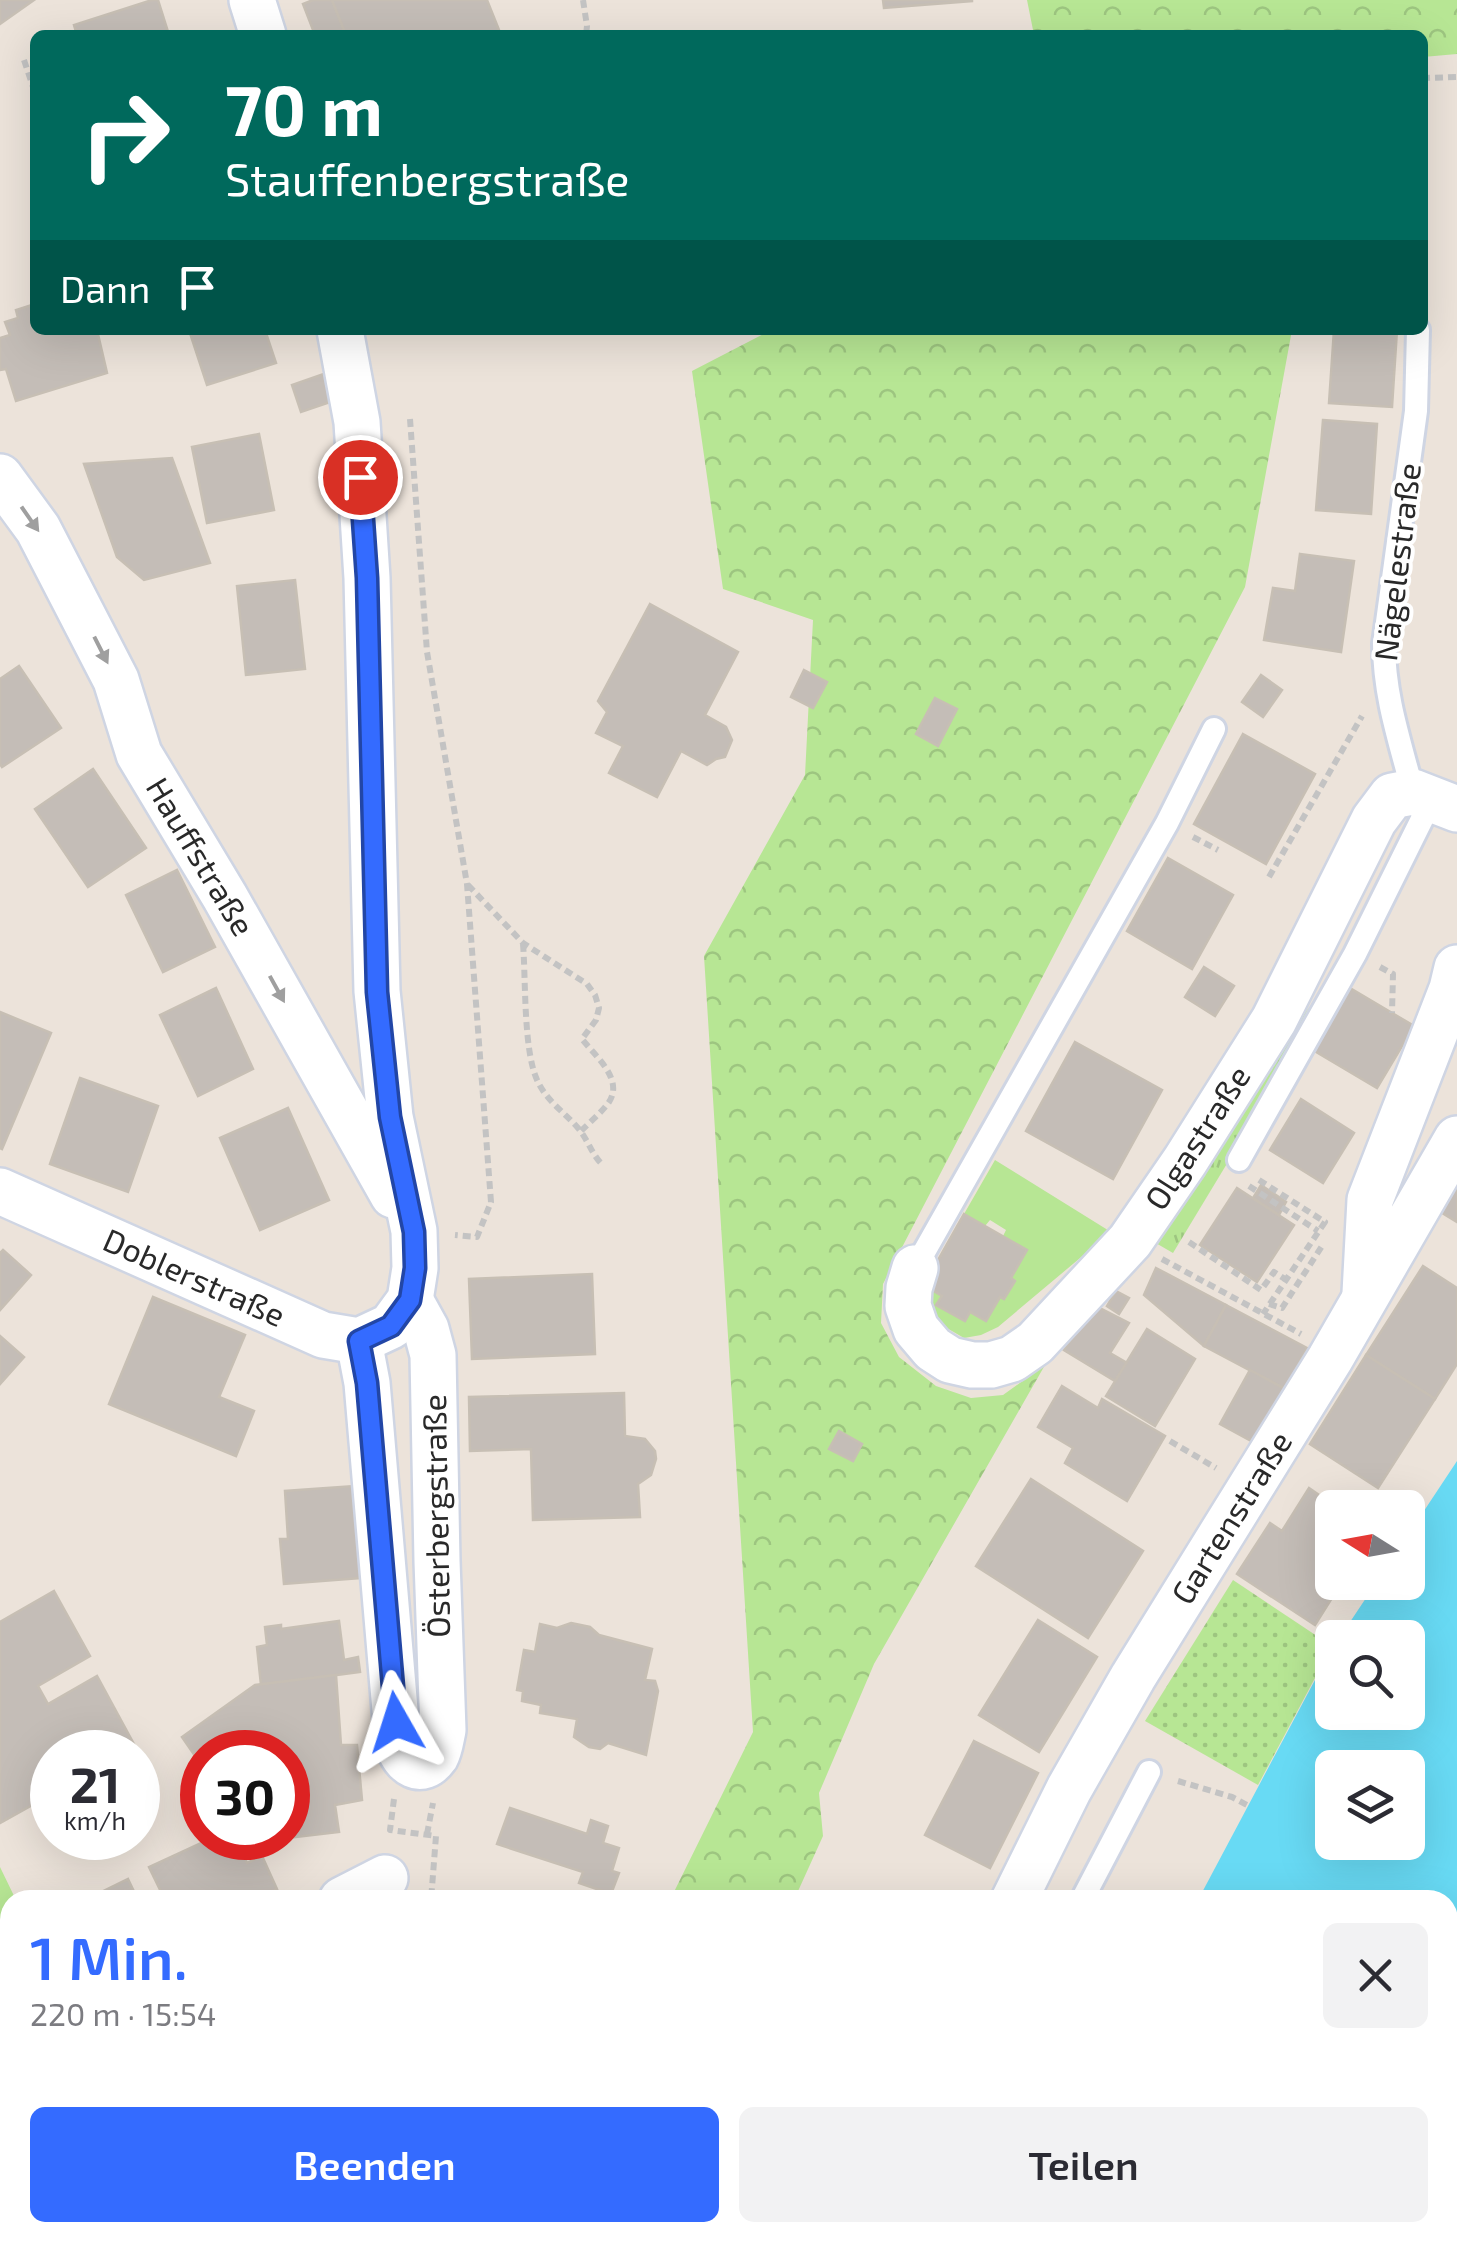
<!DOCTYPE html>
<html lang="de">
<head>
<meta charset="utf-8">
<style>
	:root { --surface:#fff; --page:#f2f2f3; --text:#2b2b33; --muted:#7c7c81; --accent:#346bff }
	body { margin:0; font-family:"Exo 2",sans-serif; background:var(--page); color:var(--text); height:100vh; display:flex; flex-direction:column; font-size:38px; white-space:nowrap }
	* { box-sizing:border-box; margin:0 }
	p { font-size:32px; color:var(--muted) }
	.icon { flex:none; width:55px; height:55px; fill:none; stroke:currentColor; stroke-width:2; stroke-linecap:round; stroke-linejoin:round }
	.map { position:relative; flex:1; overflow:hidden }
	.details { position:absolute; left:0px; top:1890px; width:1458px; height:352px; display:flex; flex-direction:column; background:var(--surface); border-radius:30px 30px 0 0; box-shadow:0 10px 40px #0002 }
	.details>* { flex:none }
	.hud { position:absolute; left:30px; top:30px; width:1398px; height:305px; border-radius:15px; box-shadow:0 10px 40px #0002; background:#00695c; color:#fff; overflow:hidden }
	.needle { width:65px; rotate:281deg }
	.controls { position:absolute; left:1315px; top:1490px; display:grid; gap:20px }
	.controls a { display:grid; place-items:center; width:110px; height:110px; border-radius:15px; background:var(--surface); box-shadow:0 10px 40px #0002; font-size:50px }
	.speed { position:absolute; left:30px; top:1730px; display:flex; gap:20px; font-size:50px; font-weight:700; text-align:center }
	.speed>* { display:grid; place-content:center; width:130px; height:130px; border-radius:50%; background:var(--surface); box-shadow:0 10px 40px #0002; line-height:1 }
	.speed small { font-size:25px; font-weight:400 }
	.speed .limit { border:15px solid #d22; background:#fff; color:#111 }
	.pin { position:absolute; display:grid; place-items:center; width:85px; height:85px; color:#fff; margin:-42px; border:5px solid #fff; border-radius:50%; box-shadow:0 2px 10px #0007 }
	.me { position:absolute; width:110px; margin:-55px; rotate:354deg; stroke-linejoin:round; filter:drop-shadow(0 0 8px #0008) }
	.turn { display:flex; align-items:center; gap:35px; height:210px; padding:0 30px; font-size:45px }
	.turn .icon { width:130px; height:130px; stroke-width:2.5 }
	.turn b { display:block; font-size:70px; line-height:85px }
	.then { display:flex; align-items:center; height:95px; padding:0 30px; background:#0003; gap:20px; font-size:38px }
	.round { display:grid; place-items:center; flex:none; width:105px; height:105px; border-radius:15px; background:var(--page) }
	.head { display:flex; align-items:center; justify-content:space-between; height:170px; padding:0 30px }
	h1 { font-size:60px; font-weight:600; line-height:75px; color:var(--accent) }
	.action { display:flex; gap:20px; margin-top:auto; padding:20px 30px }
	.action a { flex:1; height:115px; border-radius:15px; background:var(--accent); color:#fff; font-size:40px; font-weight:600; line-height:115px; text-align:center }
	.action a+a { background:var(--page); color:var(--text) }
	.map>svg:first-child { display:block }
</style>
</head>
<body>
<div class="map">
<svg width="1457" height="2242" viewBox="0 0 1457 2242">
	<defs>
		<pattern id="grass-tufts" width="24" height="20" patternUnits="userSpaceOnUse" patternTransform="scale(2.5)"><rect width="24" height="20" fill="#b7e694"/><path d="M3 7l-1-3M5 7V3M7 7l1-3M15 17l-1-3M17 17v-4M19 17l1-3" fill="none" stroke="#9dc580"/></pattern>
		<pattern id="forest-crowns" width="20" height="18" patternUnits="userSpaceOnUse" patternTransform="scale(2.5)"><rect width="20" height="18" fill="#b7e694"/><path d="M2 6a3 3 0 1 1 6 0M12 15a3 3 0 1 1 6 0" fill="none" stroke="#9dc580"/></pattern>
		<pattern id="park-dots" width="8" height="8" patternUnits="userSpaceOnUse" patternTransform="scale(2.5)"><rect width="8" height="8" fill="#b7e694"/><path d="M2 2h.1M6 6h.1" fill="none" stroke="#9dc580" stroke-width="1.8" stroke-linecap="round"/></pattern>
	</defs>
	<rect width="100%" height="100%" fill="#ece3da"/>
	<polygon fill="url(#grass-tufts)" points="1309,1007 1231,1157 1173,1253 1154,1242"/>
	<g fill="url(#forest-crowns)">
		<polygon points="1027,0 1457,0 1457,54 1423,57 1422,35 1034,35"/>
		<polygon points="771,330 1292,330 1245,587 883,1284 881,1323 899,1357 936,1386 971,1398 1003,1395 1045,1365 874,1664 819,1793 823,1836 794,1900 670,1900 753,1732 704,956 805,775 813,620 723,589 692,371"/>
	</g>
	<polygon fill="url(#park-dots)" points="1233,1580 1332,1646 1258,1785 1145,1721"/>
	<g fill="#b7e694">
		<polygon points="995,1160 1111,1232 998,1327 981,1335 964,1338 933,1320 924,1285 942,1296 937,1305 970,1312 1000,1297 1005,1299 1015,1281 1011,1278 1026,1249 1003,1236 1006,1230 990,1220 985,1226 964,1214"/>
		<polygon points="0,1867 16,1900 10,1900 10,2043 0,2047"/>
	</g>
	<g fill="#68daf4" fill-rule="evenodd">
		<path d="M 1457,1461 L 1457,2132 L 1449,2130 L 1448,2138 L 1448,1900 L 1198,1900 L 1332,1648 L 1332,1712 L 1408,1712 L 1408,1638 L 1340,1637 L 1376,1583 L 1408,1582 L 1408,1535 ZM 1332,1768 L 1408,1768 L 1408,1842 L 1332,1842 Z"/>
		<polygon points="1016,2233 1428,2232 1428,2233 1426,2242 1010,2242"/>
	</g>
	<g fill="#c4bdb7" stroke="#c7bfb4" stroke-width="2.5">
		<polygon points="0,0 34,0 0,24"/>
		<polygon points="152,0 158,0 169,35 77,35 74,25"/>
		<polygon points="313,0 332,0 346,35 315,35 303,4"/>
		<polygon points="332,0 487,0 501,35 346,35"/>
		<polygon points="883,0 972,0 972,1 884,8"/>
		<polygon points="35,304 35,330 97,330 107,373 16,401 6,369 0,370 0,338 10,335 5,322 18,318 16,310"/>
		<polygon points="189,330 265,330 276,363 207,385"/>
		<polygon points="1334,330 1397,330 1392,407 1329,403"/>
		<polygon points="332,371 342,398 301,412 292,385"/>
		<polygon points="1323,420 1377,424 1371,514 1316,510"/>
		<polygon points="259,434 274,510 207,523 192,447"/>
		<polygon points="172,458 210,563 144,580 117,557 84,464"/>
		<polygon points="1300,554 1354,561 1341,652 1264,640 1273,588 1295,591"/>
		<polygon points="295,580 305,669 246,675 237,586"/>
		<polygon points="650,604 738,652 705,715 726,727 732,740 725,757 716,759 707,765 681,751 657,797 609,773 623,746 596,733 607,712 598,701"/>
		<polygon points="19,666 61,728 2,767 0,764 0,679"/>
		<polygon points="804,670 827,682 813,708 791,697"/>
		<polygon points="1261,675 1282,690 1263,717 1242,702"/>
		<polygon points="935,698 957,709 938,746 916,734"/>
		<polygon points="1243,734 1315,774 1266,864 1194,824"/>
		<polygon points="93,769 146,848 88,887 35,809"/>
		<polygon points="1168,858 1233,895 1192,969 1127,931"/>
		<polygon points="177,870 215,947 163,972 126,895"/>
		<polygon points="1204,967 1234,986 1215,1016 1185,997"/>
		<polygon points="216,988 253,1069 198,1096 160,1015"/>
		<polygon points="1350,988 1414,1026 1377,1088 1313,1050"/>
		<polygon points="0,1012 51,1033 2,1149 0,1148"/>
		<polygon points="1075,1042 1162,1090 1113,1179 1026,1131"/>
		<polygon points="80,1078 158,1106 128,1192 50,1164"/>
		<polygon points="1301,1099 1354,1133 1323,1183 1270,1150"/>
		<polygon points="288,1108 329,1200 260,1230 220,1138"/>
		<polygon points="1457,1180 1457,1222 1439,1211"/>
		<polygon points="1261,1185 1286,1202 1279,1215 1253,1198"/>
		<polygon points="1237,1188 1294,1225 1257,1282 1200,1245"/>
		<polygon points="964,1214 1027,1250 1011,1278 1015,1281 1004,1299 1000,1297 986,1321 970,1312 965,1321 936,1305 942,1296 924,1285"/>
		<polygon points="3,1250 31,1275 0,1310 0,1253"/>
		<polygon points="1423,1266 1457,1288 1457,1364 1435,1399 1366,1355"/>
		<polygon points="1156,1268 1226,1305 1204,1346 1144,1295"/>
		<polygon points="592,1274 595,1354 472,1359 469,1279"/>
		<polygon points="1116,1291 1129,1298 1119,1314 1107,1306"/>
		<polygon points="153,1297 245,1335 219,1397 254,1411 236,1456 109,1404"/>
		<polygon points="1094,1305 1129,1323 1110,1353 1127,1363 1115,1381 1064,1350"/>
		<polygon points="1226,1305 1307,1348 1285,1389 1204,1346"/>
		<polygon points="1147,1329 1195,1359 1155,1426 1106,1396"/>
		<polygon points="0,1336 24,1357 0,1384"/>
		<polygon points="1366,1355 1435,1399 1378,1488 1310,1444"/>
		<polygon points="1250,1370 1285,1389 1255,1443 1220,1424"/>
		<polygon points="1062,1386 1098,1408 1102,1399 1165,1436 1127,1501 1065,1463 1073,1448 1038,1427"/>
		<polygon points="624,1393 625,1436 645,1439 655,1451 656,1459 651,1475 638,1484 640,1517 533,1520 531,1449 470,1451 469,1397"/>
		<polygon points="839,1431 862,1444 853,1461 829,1449"/>
		<polygon points="1031,1479 1143,1551 1088,1638 976,1566"/>
		<polygon points="354,1486 360,1578 284,1584 280,1539 288,1539 285,1491"/>
		<polygon points="1309,1488 1338,1508 1332,1508 1332,1582 1342,1582 1315,1625 1237,1574 1270,1523 1282,1531"/>
		<polygon points="54,1591 90,1656 38,1686 48,1704 97,1676 136,1748 127,1752 52,1752 52,1794 0,1823 0,1622"/>
		<polygon points="1038,1620 1097,1657 1039,1752 979,1715"/>
		<polygon points="339,1621 344,1660 358,1657 360,1672 261,1685 257,1647 267,1645 265,1627 281,1625 281,1629"/>
		<polygon points="571,1623 590,1627 599,1635 652,1649 645,1680 655,1681 658,1691 646,1755 608,1743 600,1749 589,1747 574,1737 577,1719 540,1713 541,1705 522,1701 523,1691 517,1690 524,1650 535,1652 540,1624 557,1628"/>
		<polygon points="336,1675 341,1745 357,1745 362,1800 335,1805 339,1832 279,1839 277,1838 288,1838 288,1752 202,1752 202,1766 182,1737 255,1685"/>
		<polygon points="974,1741 1038,1773 990,1868 925,1835"/>
		<polygon points="510,1808 587,1834 591,1820 608,1826 603,1843 619,1848 612,1871 619,1873 611,1894 579,1883 583,1872 497,1844"/>
		<polygon points="212,1838 236,1838 247,1863 262,1856 277,1889 252,1900 165,1900 149,1867"/>
		<polygon points="128,1879 138,1900 85,1900"/>
		<polygon points="0,2182 10,2182 10,2232 77,2232 77,2242 0,2242"/>
		<rect x="77" y="2232" width="87" height="10"/>
		<rect x="164" y="2232" width="48" height="10"/>
		<rect x="212" y="2232" width="51" height="10"/>
		<polygon points="286,2232 397,2232 398,2242 287,2242"/>
		<polygon points="420,2232 523,2232 524,2242 421,2242"/>
		<polygon points="686,2232 771,2232 769,2242 684,2242"/>
	</g>
	<g fill="none" stroke-linecap="round" stroke-linejoin="round">
		<defs>
			<g id="service">
				<path d="M 1413,792 C 1400,742 1384,696 1384,644 L 1416,411 L 1418,330"/>
				<polyline points="1239,1160 1355,954 1432,799"/>
				<polyline points="915,1268 1167,823 1214,729"/>
				<polyline points="1082,1900 1149,1772"/>
			</g>
			<g id="minor">
				<polyline points="252,0 263,35"/>
				<polyline points="0,477 38,529 116,680 139,754 225,897 393,1195"/>
				<polyline points="0,1191 323,1335 359,1341 391,1326 410,1300 415,1268 414,1231 390,1117 377,991 367,578 357,422 340,330"/>
				<polyline points="915,1268 909,1288 908,1306 916,1329 933,1349 950,1360 972,1365 991,1365 1012,1359 1035,1343 1130,1241 1185,1161 1274,1020 1374,820 1392,796 1413,792 1457,809"/>
				<polyline points="1365,1293 1370,1200 1452,989 1457,968"/>
				<path d="M 359,1341 L 367,1383 L 398,1745 C 404,1763 421,1777 436,1756 C 440,1749 441,1739 443,1730 L 437,1561 L 433,1355 L 426,1329 L 410,1300"/>
				<polyline points="342,1900 385,1878"/>
				<polyline points="1014,1900 1069,1789 1133,1677 1330,1359 1457,1139"/>
				<polyline points="0,2049 10,2045"/>
				<polyline points="868,2242 872,2232"/>
			</g>
		</defs>
		<use href="#service" stroke="#cfd5e3" stroke-width="28"/>
		<use href="#minor" stroke="#cfd5e3" stroke-width="50"/>
		<g stroke="#c3c3c3" stroke-width="6" stroke-dasharray="8 5" stroke-linecap="butt">
			<polyline points="583,0 587,26 586,35"/>
			<polyline points="24,60 35,93"/>
			<polyline points="1422,78 1457,77"/>
			<polyline points="410,419 427,652 467,884 491,1202 477,1237 455,1235"/>
			<polyline points="1193,837 1218,850"/>
			<polyline points="1269,877 1362,716"/>
			<path d="M 468,885 L 523,943 L 587,984 L 595,995 L 599,1008 L 596,1020 L 582,1039 C 595,1056 624,1079 609,1102 C 602,1112 590,1122 581,1131"/>
			<path d="M 523,944 C 526,980 523,1052 538,1082 C 547,1101 565,1113 578,1128 C 589,1141 592,1156 604,1166"/>
			<polyline points="1380,967 1393,974 1392,1013"/>
			<polyline points="1259,1180 1325,1222 1263,1314"/>
			<polyline points="1249,1186 1318,1231"/>
			<polyline points="1189,1242 1261,1290 1274,1272 1285,1279"/>
			<polyline points="1162,1259 1301,1334"/>
			<polyline points="1269,1304 1282,1308 1324,1243"/>
			<polyline points="1170,1441 1216,1468"/>
			<polyline points="1178,1781 1232,1797 1247,1805"/>
			<polyline points="394,1799 390,1830 436,1836 431,1900"/>
			<polyline points="427,1834 433,1803"/>
			<polyline points="758,2232 783,2242"/>
			<polyline points="692,2234 707,2237"/>
		</g>
		<use href="#service" stroke="#fff" stroke-width="22"/>
		<use href="#minor" stroke="#fff" stroke-width="45"/>
	</g>
	<defs><path id="oneway-solid" d="M-6-.8H1V-3.2L6.5 0L1 3.2V.8H-6Z" transform="scale(2.5)"/></defs>
	<g fill="#9f9f9f">
		<use href="#oneway-solid" transform="translate(30 519) rotate(55)"/>
		<use href="#oneway-solid" transform="translate(101 650) rotate(63)"/>
		<use href="#oneway-solid" transform="translate(277 989) rotate(61)"/>
	</g>
	<g fill="none" stroke-linecap="round" stroke-linejoin="round">
		<defs>
			<polyline id="route" points="360,477 367,578 377,992 390,1117 414,1232 415,1268 410,1300 391,1326 359,1341 367,1383 396,1722"/>
		</defs>
		<use href="#route" stroke="#2246a6" stroke-width="25"/>
		<use href="#route" stroke="#346bff" stroke-width="18"/>
	</g>
	<g text-anchor="middle" stroke-width="8" stroke-linejoin="round" paint-order="stroke">
		<g font-size="32" fill="#292929" stroke="#fff">
			<text transform="translate(1398 562) rotate(-83)" y="11">Nägelestraße</text>
			<text transform="translate(200 857) rotate(59)" y="11">Hauffstraße</text>
			<text transform="translate(1198 1138) rotate(-57)" y="11">Olgastraße</text>
			<text transform="translate(194 1278) rotate(24)" y="11">Doblerstraße</text>
			<text transform="translate(437 1516) rotate(-91)" y="11">Österbergstraße</text>
			<text transform="translate(1232 1518) rotate(-58)" y="11">Gartenstraße</text>
		</g>
	</g>
</svg>
<div class="controls">
<a><svg class="needle" viewBox="-14 -14 28 28"><path d="M0-13l5 13h-10z" fill="#e53935"/><path d="M0 13l5-13h-10z" fill="#7c7c81"/></svg></a>
<a><svg class="icon" aria-label="search" viewBox="0 0 24 24"><circle cx="10" cy="10" r="6"/><path d="M15 15l6 6"/></svg></a>
<a><svg class="icon" aria-label="layers" viewBox="0 0 24 24"><path d="M12 4l9 5-9 5-9-5zM3 14l9 5 9-5"/></svg></a>
</div>
<div class="speed"><div>21<small>km/h</small></div><div class="limit">30</div></div>
<div class="pin" style="left:360px;top:477px;background:#d93025"><svg class="icon" aria-label="arrive" viewBox="0 0 24 24"><path d="M6 21V4h12l-3 4 3 4H6"/></svg></div>
<svg class="me" style="left:396px;top:1722px" viewBox="-20 -20 40 40"><path d="M0-17L14 15 0 8-14 15z" fill="#346bff" stroke="#fff" stroke-width="4"/></svg>
<div class="hud">
<div class="turn"><svg class="icon" aria-label="right" viewBox="0 0 24 24"><path d="M7 20v-9h11M14 6l5 5-5 5"/></svg><div><b>70 m</b>Stauffenbergstraße</div></div>
<div class="then">Dann<svg class="icon" aria-label="arrive" viewBox="0 0 24 24"><path d="M6 21V4h12l-3 4 3 4H6"/></svg></div>
</div>
<section class="details">
<div class="head"><div><h1>1 Min.</h1><p>220 m · 15:54</p></div><a class="round"><svg class="icon" aria-label="close" viewBox="0 0 24 24"><path d="M6 6l12 12M18 6L6 18"/></svg></a></div>
<div class="action"><a>Beenden</a><a>Teilen</a></div>
</section>
</div>
</body>
</html>
